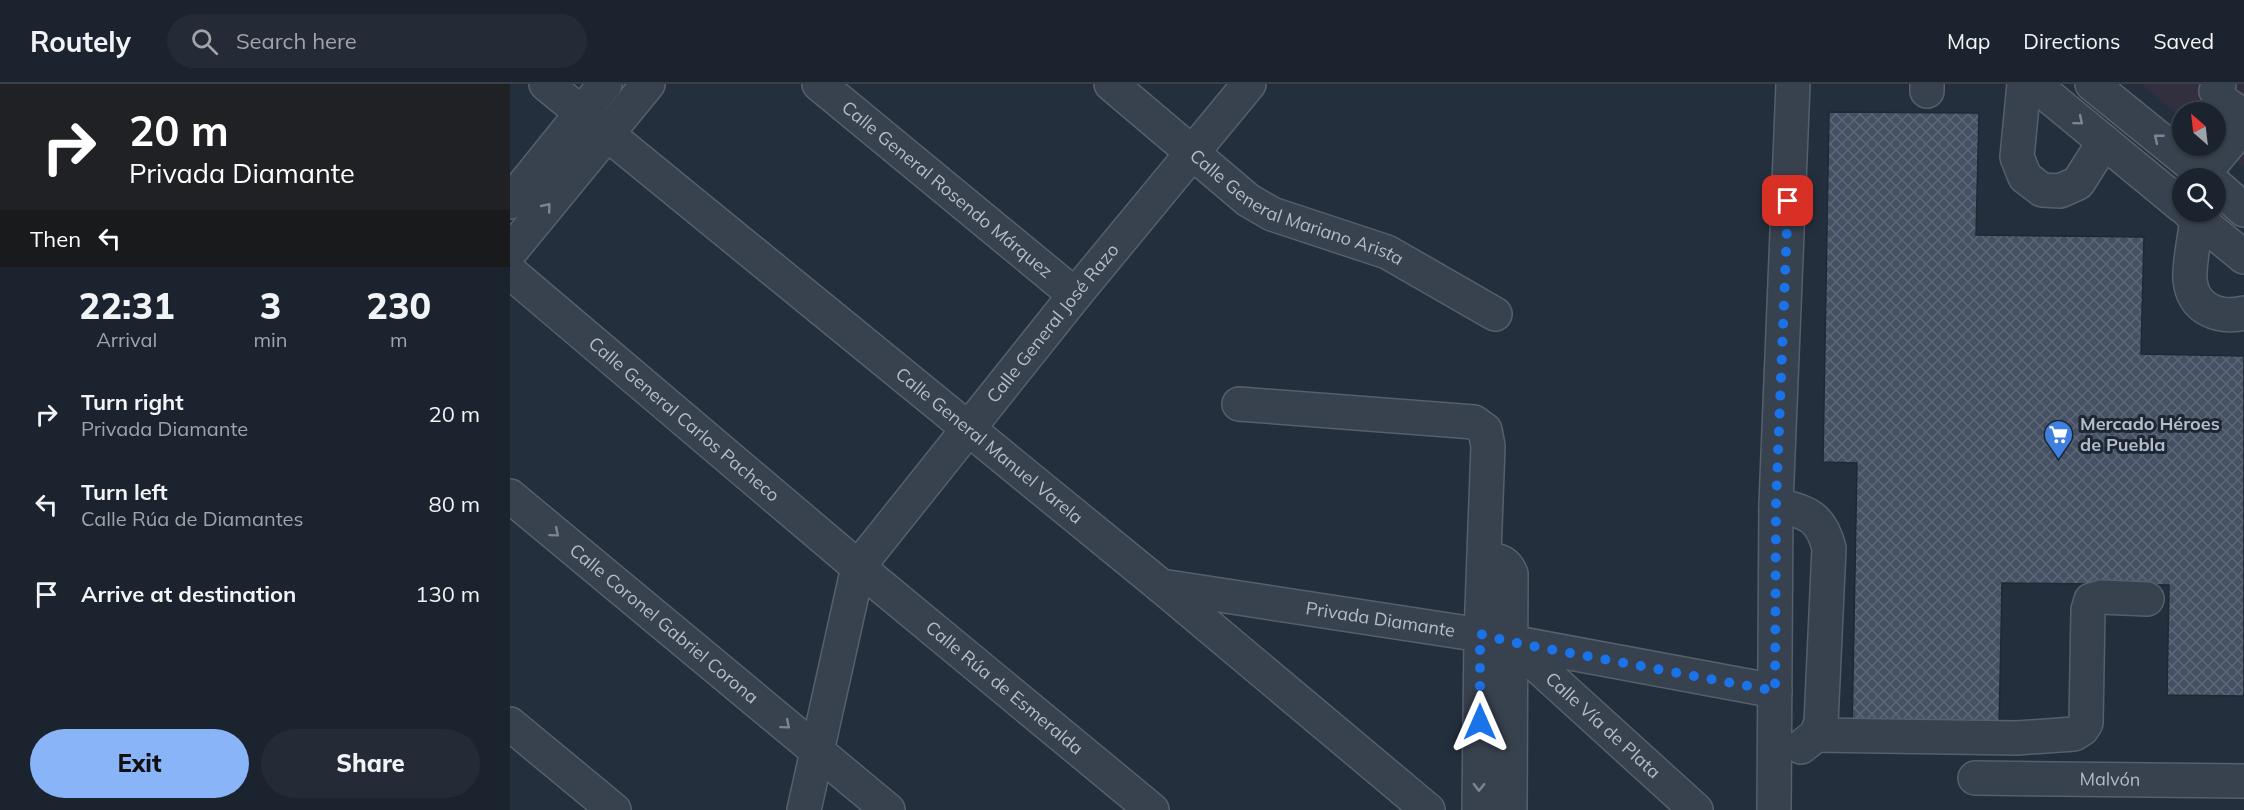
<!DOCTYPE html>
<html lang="en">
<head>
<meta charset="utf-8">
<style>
	:root { --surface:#1b232e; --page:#242b36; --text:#f1f3f6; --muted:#a0a4aa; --line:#39404a; --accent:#8ab4f8 }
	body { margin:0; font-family:Mulish,sans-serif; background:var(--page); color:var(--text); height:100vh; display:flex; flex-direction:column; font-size:22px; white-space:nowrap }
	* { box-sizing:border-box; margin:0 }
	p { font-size:20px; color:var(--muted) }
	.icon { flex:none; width:33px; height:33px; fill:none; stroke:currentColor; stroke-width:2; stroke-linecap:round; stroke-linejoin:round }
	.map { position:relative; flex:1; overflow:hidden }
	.details { display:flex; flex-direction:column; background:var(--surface); width:510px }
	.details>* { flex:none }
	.hud { background:#202124; color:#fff; overflow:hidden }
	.needle { width:39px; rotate:332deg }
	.fabs { position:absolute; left:1662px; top:18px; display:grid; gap:12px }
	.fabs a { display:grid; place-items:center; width:54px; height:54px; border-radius:50%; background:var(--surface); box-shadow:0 2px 4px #0004,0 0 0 2px var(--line); font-size:30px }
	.pin { position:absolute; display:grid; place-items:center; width:51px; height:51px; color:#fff; margin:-26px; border-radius:12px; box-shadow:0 3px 9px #0006 }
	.me { position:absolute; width:66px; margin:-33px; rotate:0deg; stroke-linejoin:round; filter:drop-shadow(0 0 4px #0008) }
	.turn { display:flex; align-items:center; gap:21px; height:126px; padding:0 30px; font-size:27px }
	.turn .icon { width:78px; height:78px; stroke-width:2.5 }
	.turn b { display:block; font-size:42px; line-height:51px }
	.then { display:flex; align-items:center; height:57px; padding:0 30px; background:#0003; gap:12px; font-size:22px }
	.eta { display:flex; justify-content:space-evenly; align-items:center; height:102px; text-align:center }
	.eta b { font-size:36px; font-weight:800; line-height:42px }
	.button { display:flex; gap:12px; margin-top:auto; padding:12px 30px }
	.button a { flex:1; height:69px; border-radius:36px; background:var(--accent); color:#111; font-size:24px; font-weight:800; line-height:69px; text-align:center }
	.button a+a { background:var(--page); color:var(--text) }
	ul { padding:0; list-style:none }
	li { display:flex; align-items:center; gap:18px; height:90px; padding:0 30px }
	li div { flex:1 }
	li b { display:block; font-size:22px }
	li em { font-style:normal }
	header { display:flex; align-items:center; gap:36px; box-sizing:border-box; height:84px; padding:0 30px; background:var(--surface); border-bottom:2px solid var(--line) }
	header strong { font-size:28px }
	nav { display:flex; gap:33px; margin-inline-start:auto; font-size:21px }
	.search { width:420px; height:54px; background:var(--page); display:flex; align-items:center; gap:15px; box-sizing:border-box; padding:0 21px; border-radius:33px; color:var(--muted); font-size:22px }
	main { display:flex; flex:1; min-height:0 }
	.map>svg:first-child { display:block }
</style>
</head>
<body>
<header>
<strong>Routely</strong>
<div class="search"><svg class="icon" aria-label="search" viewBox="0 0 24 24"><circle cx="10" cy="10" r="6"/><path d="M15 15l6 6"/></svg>Search here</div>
<nav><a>Map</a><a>Directions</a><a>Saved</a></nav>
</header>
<main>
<section class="details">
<div class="hud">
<div class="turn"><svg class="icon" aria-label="right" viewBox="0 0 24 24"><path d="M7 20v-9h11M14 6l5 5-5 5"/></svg><div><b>20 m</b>Privada Diamante</div></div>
<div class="then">Then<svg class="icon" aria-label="left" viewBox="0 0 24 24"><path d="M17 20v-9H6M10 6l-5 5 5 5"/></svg></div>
</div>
<div class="eta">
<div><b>22:31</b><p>Arrival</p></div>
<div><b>3</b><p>min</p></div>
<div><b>230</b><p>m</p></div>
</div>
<ul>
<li><svg class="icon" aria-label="right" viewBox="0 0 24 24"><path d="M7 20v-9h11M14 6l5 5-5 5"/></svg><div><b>Turn right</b><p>Privada Diamante</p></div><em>20 m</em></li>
<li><svg class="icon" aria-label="left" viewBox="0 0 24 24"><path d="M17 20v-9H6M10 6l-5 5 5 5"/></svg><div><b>Turn left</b><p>Calle Rúa de Diamantes</p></div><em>80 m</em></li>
<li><svg class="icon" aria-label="arrive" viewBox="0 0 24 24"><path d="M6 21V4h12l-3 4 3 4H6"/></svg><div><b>Arrive at destination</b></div><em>130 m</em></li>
</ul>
<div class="button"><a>Exit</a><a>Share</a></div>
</section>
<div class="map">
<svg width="1734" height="726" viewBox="0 0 1734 726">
	<defs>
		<pattern id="building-cross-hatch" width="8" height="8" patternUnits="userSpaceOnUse" patternTransform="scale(1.5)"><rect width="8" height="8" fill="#455162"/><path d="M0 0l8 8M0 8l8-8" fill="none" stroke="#5d6877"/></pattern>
	</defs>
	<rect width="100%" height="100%" fill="#242f3e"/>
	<polygon fill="#32303f" points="1631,0 1734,0 1734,83 1706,61 1706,28 1672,28 1672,34"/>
	<polygon fill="url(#building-cross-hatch)" stroke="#1f2835" stroke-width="1.5" points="1319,28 1469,29 1466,151 1634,153 1631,270 1734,272 1734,612 1657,611 1659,501 1492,499 1489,649 1342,647 1347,379 1313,378"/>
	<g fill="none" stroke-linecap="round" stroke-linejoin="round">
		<defs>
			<g id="minor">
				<path id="s1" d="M 36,0 L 651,502 L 918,726"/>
				<path id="s2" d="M 309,0 L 565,211"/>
				<path id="s3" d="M 601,0 L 738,116 L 762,130 L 877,168 L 985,230"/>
				<polyline points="1514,0 1507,73 1515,93 1532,106 1550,107 1568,99 1594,58"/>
				<polyline points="1524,0 1672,122"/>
				<polyline points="1582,0 1698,94"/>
				<polyline points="1709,0 1706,7 1713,18 1734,32"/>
				<polyline points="1417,7 1417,0"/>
				<polyline points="1690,94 1734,41"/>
				<polyline points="1706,101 1734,126"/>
				<polyline points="0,118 95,0"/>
				<polyline points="1679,128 1734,173"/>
				<path d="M 1693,128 L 1687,135 C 1685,153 1679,178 1680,195 C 1682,225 1709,235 1734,229"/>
				<polyline points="0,168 138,0"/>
				<path id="s4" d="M 0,188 L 348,483 L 642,726"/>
				<polyline points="729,320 964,338 975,346 978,362 971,551 969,726"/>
				<path id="s5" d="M 0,412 L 378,726"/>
				<path d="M 1266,420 C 1296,429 1310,430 1319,464 L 1311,639 L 1306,651 L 1291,663"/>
				<path d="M 974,476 C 986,475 996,477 1001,490 L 1000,726"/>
				<path id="s6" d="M 651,502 L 971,551 L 1001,558 L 1265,607"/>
				<path id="s7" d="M 1001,558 L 1186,726"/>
				<polyline points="0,640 104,726"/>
				<polyline points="1306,651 1507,654 1564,650 1572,645 1576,639 1578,526 1581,516 1591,513 1637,515"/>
				<path id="s8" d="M 1465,694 L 1734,697"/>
				<path id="s9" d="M 294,726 L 348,483 L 565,211 L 739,0"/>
				<polyline points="1264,726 1266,420 1283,0"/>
			</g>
		</defs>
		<use href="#minor" stroke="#565f6c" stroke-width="36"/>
		<use href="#minor" stroke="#38414e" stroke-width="33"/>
	</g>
	<defs><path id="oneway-chevron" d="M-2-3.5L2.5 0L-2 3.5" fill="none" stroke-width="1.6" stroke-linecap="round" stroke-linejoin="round" transform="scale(1.5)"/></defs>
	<g stroke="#7c8592">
		<use href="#oneway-chevron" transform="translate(1569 37) rotate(40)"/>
		<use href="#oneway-chevron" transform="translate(1648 54) rotate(-141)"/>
		<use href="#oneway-chevron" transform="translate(37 123) rotate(-51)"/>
		<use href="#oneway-chevron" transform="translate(45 449) rotate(40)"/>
		<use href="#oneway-chevron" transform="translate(276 641) rotate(40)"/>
		<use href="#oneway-chevron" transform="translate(969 703) rotate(91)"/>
	</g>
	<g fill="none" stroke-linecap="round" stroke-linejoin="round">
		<polyline stroke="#1a73e8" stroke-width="10" stroke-dasharray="0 18" points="970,638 970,550 1001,558 1265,607 1266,420 1278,117"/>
	</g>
	<defs>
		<symbol id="supermarket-pin" viewBox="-11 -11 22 30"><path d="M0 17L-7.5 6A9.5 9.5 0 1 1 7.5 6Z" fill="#3f7fe0" stroke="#1d2633"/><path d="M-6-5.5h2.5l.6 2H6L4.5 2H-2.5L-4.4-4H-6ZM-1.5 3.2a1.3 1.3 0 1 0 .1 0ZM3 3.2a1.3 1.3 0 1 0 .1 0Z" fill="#fff"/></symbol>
	</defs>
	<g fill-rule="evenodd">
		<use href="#supermarket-pin" x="1532" y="334" width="33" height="45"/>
	</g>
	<g text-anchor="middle" stroke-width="6" stroke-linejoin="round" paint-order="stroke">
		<g font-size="18" fill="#b4bcc9" stroke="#1d2633">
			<text dy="6" stroke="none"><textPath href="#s2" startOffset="166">Calle General Rosendo Márquez</textPath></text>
			<text dy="6" stroke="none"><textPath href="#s3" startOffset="226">Calle General Mariano Arista</textPath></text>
			<text dy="6" stroke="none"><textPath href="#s9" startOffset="561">Calle General José Razo</textPath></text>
			<text dy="6" stroke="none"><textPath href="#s4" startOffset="228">Calle General Carlos Pacheco</textPath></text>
			<text dy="6" stroke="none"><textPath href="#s1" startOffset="572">Calle General Manuel Varela</textPath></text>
			<text dy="6" stroke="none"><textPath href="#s6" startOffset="222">Privada Diamante</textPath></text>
			<text dy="6" stroke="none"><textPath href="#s5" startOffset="200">Calle Coronel Gabriel Corona</textPath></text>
			<text dy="6" stroke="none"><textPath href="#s4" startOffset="646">Calle Rúa de Esmeralda</textPath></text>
			<text dy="6" stroke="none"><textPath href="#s7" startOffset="124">Calle Vía de Plata</textPath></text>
			<text dy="6" stroke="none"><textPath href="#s8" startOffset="135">Malvón</textPath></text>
		</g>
		<g font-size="18" font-weight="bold" fill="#b4bcc9" stroke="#1d2633" text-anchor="start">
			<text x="1570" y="346">Mercado Héroes<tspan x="1570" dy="21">de Puebla</tspan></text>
		</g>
	</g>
</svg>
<div class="fabs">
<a><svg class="needle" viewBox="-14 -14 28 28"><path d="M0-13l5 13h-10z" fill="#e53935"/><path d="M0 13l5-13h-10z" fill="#a0a4aa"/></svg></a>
<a><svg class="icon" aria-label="search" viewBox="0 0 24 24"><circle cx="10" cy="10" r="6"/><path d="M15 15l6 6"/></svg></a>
</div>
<div class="pin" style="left:1278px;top:117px;background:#d93025"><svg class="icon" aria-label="arrive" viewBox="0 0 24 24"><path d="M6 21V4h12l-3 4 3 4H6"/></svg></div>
<svg class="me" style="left:970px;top:638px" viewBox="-20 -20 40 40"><path d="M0-17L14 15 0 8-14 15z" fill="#1a73e8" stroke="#fff" stroke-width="4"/></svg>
</div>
</main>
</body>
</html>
